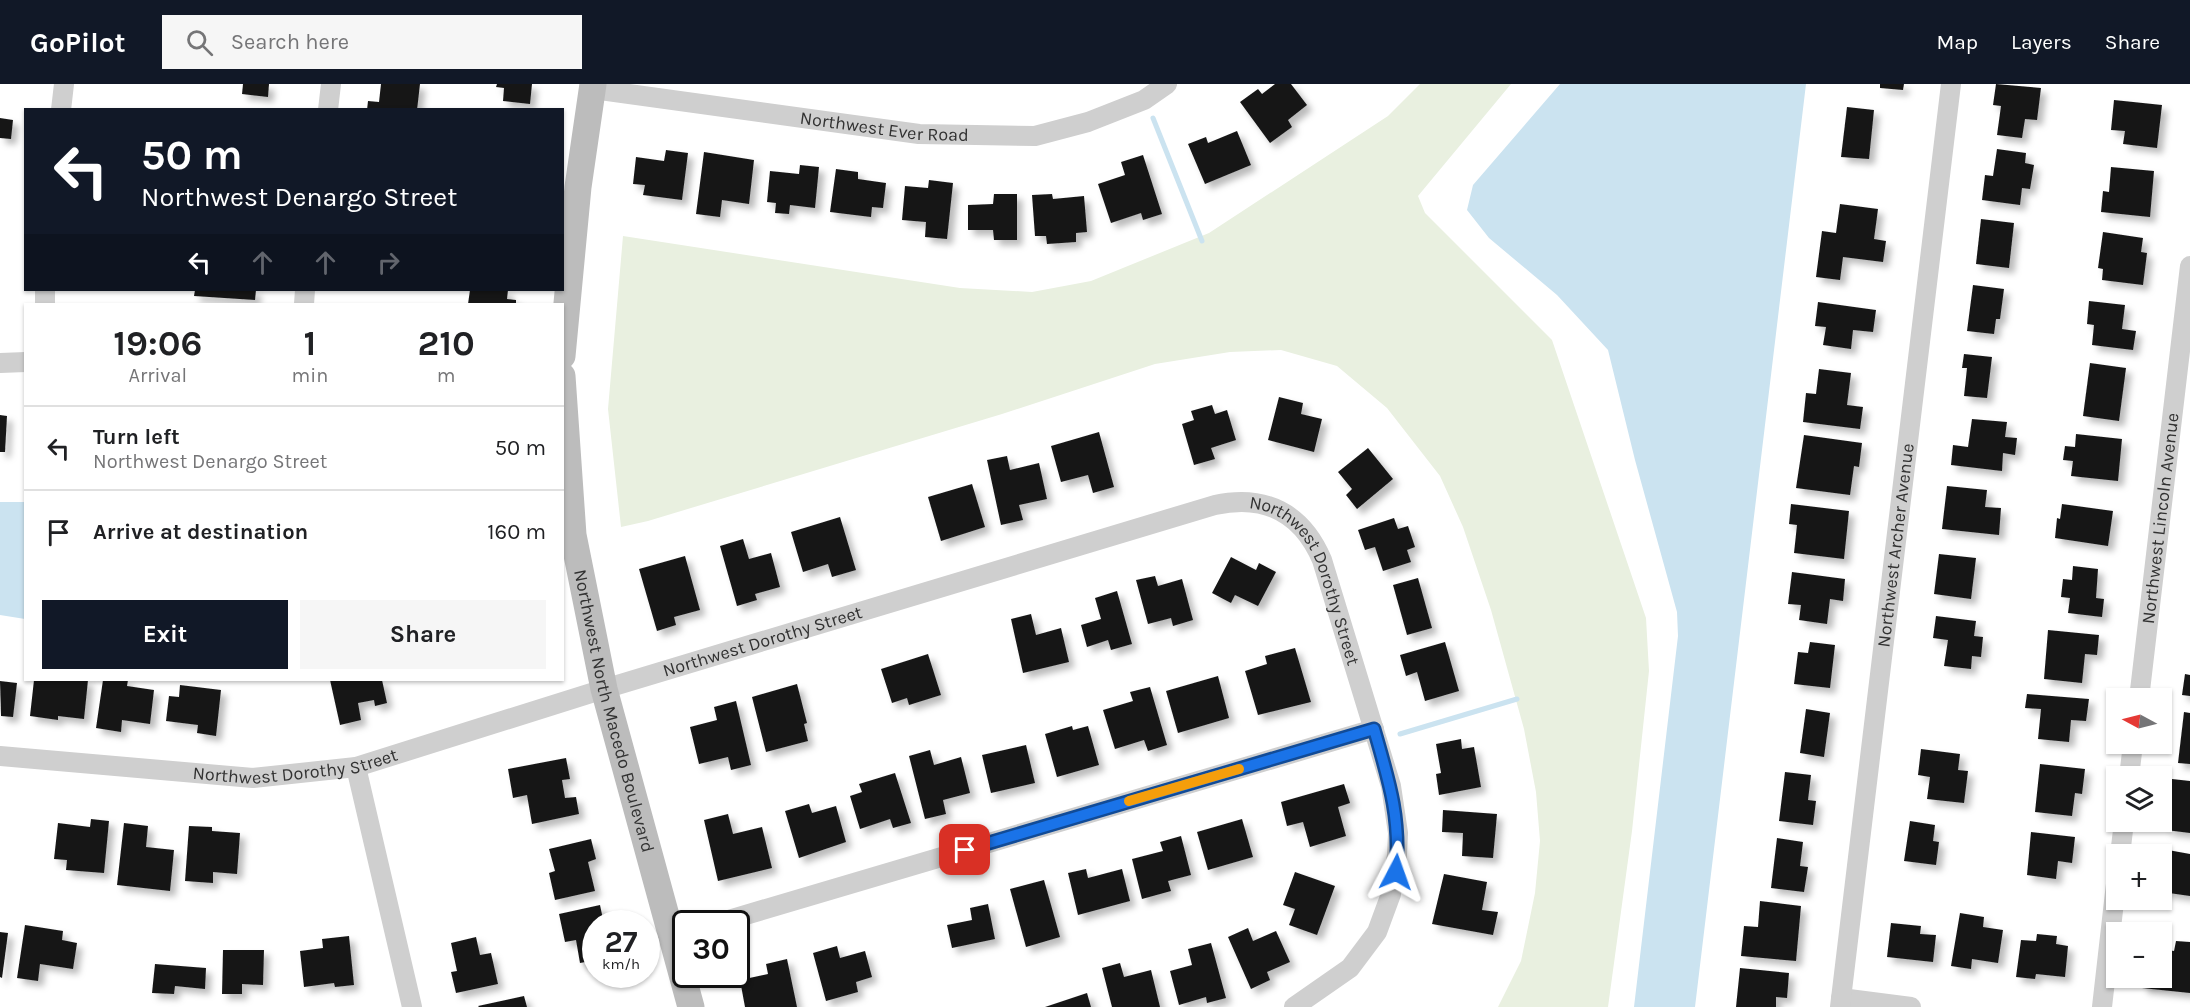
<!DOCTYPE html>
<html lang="en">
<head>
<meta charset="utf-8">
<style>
	:root { --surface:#fff; --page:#f6f6f6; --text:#202124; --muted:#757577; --line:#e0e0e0; --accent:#111827 }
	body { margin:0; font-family:Karla,sans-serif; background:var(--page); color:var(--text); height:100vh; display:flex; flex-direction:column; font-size:22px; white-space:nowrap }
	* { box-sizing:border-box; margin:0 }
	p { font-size:20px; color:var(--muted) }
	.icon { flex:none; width:33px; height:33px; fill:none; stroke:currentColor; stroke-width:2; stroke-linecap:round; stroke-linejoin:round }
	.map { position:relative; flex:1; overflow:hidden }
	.drawer { position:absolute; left:24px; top:219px; width:540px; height:378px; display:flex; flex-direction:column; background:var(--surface); border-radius:0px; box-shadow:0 2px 4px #0004 }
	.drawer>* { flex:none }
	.banner { position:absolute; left:24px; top:24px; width:540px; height:183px; border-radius:0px; box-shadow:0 2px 4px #0004; background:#111827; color:#fff; overflow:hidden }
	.needle { width:39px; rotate:277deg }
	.buttons { position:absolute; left:2106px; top:604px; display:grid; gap:12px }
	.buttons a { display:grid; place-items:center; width:66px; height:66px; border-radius:0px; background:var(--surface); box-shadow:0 2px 4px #0004; font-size:30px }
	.speed { position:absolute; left:582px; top:826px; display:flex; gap:12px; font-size:30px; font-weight:700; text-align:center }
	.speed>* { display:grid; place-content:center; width:78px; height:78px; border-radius:50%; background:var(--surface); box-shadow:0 2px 4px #0004; line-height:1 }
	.speed small { font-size:15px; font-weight:400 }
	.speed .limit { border:3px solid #111; border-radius:9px; background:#fff; color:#111 }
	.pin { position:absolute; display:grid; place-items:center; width:51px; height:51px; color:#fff; margin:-26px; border-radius:12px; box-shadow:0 3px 9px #0006 }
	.me { position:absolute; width:66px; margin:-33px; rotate:4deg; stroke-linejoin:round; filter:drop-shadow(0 0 4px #0008) }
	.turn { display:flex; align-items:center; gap:21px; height:126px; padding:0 18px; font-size:27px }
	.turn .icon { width:78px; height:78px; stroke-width:2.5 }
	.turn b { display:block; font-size:42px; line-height:51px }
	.lanes { display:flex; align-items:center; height:57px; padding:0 18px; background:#0003; justify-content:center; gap:30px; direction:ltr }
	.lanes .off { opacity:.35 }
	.eta { display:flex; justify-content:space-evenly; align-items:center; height:102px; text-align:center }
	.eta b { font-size:36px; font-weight:700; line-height:42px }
	.cta { display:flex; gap:12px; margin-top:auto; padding:12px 18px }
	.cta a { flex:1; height:69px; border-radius:0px; background:var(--accent); color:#fff; font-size:24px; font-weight:700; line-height:69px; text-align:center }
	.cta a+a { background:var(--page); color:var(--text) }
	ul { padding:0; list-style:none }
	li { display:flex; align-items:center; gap:18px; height:84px; padding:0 18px; border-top:2px solid var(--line) }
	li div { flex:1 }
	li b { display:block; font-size:22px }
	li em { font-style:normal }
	header { display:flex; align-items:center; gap:36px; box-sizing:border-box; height:84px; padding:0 30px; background:var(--accent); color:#fff }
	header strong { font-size:28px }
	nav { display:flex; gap:33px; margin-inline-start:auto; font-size:21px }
	.search { width:420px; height:54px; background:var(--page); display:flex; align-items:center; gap:15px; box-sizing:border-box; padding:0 21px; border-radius:0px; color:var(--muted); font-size:22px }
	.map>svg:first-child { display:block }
</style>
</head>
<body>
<header>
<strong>GoPilot</strong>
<div class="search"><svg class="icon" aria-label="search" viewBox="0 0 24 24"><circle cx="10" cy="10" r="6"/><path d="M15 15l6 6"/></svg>Search here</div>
<nav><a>Map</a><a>Layers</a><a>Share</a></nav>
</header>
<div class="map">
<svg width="2190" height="923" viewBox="0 0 2190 923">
	<defs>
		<filter id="shadow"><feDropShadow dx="5.5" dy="5.5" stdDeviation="3" flood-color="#0004"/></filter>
	</defs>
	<rect width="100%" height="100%" fill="#fff"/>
	<polygon fill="#e9f0e0" points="1420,0 1511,0 1418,112 1425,129 1552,256 1646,534 1649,587 1632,747 1608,923 1498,923 1521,877 1535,809 1540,757 1536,708 1524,645 1491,526 1463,443 1440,392 1387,324 1337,282 1281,266 1230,268 1155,280 1002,330 648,437 621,443 608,325 623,152 960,204 1032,208 1091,197 1209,149 1388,32"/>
	<g fill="#cbe3f0">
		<polygon points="1560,0 1806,0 1695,923 1634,923 1678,552 1677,528 1635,376 1608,266 1557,211 1489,154 1467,126 1473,101"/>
		<polygon points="0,418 25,418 25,535 0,531"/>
	</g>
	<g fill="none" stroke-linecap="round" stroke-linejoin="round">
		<g stroke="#cbe3f0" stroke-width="5">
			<polyline points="1153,34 1202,157"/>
			<polyline points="1400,650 1517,615"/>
		</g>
	</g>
	<g fill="#191919" filter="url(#shadow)">
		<polygon points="243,0 269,0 268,13 242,10"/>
		<polygon points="381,0 420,0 417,26 367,26 368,17 379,18"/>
		<polygon points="497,0 532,0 530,20 503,17 504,4 496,3"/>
		<polygon points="1275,0 1291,0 1307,21 1288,36 1292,43 1270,59 1240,18 1258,5 1262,10"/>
		<polygon points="1880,0 1904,0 1903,6 1880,4"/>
		<polygon points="1996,0 2041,4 2037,36 2025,35 2022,54 1997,51 2001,22 1993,21"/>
		<polygon points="2114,16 2162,21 2157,64 2123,60 2125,47 2111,46"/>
		<polygon points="1847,23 1874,26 1869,75 1841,73"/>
		<polygon points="0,34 13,36 11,55 0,54"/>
		<polygon points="1237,47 1251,81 1205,100 1188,60 1206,53 1208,59"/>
		<polygon points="1997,65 2026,69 2025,79 2034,81 2030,105 2022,104 2020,121 1982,116 1985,91 1993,92"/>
		<polygon points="666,66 688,69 682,116 643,111 645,101 633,100 636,73 664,77"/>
		<polygon points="704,68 754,76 749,120 722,116 720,133 696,130"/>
		<polygon points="1143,71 1162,130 1143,136 1141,129 1111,139 1098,100 1125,91 1121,78"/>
		<polygon points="800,81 819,83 815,124 790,121 789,130 775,129 776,119 767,118 770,87 799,90"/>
		<polygon points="2111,83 2154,87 2150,133 2101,128 2103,107 2109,108"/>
		<polygon points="836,85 858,88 858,95 886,99 883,124 872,123 871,133 830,128"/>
		<polygon points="929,96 953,99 947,155 925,153 926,138 902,136 905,102 928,104"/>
		<polygon points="994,110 1017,110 1017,156 994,156 993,146 968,146 968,121 993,120"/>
		<polygon points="1052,110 1053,115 1084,112 1087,148 1076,149 1076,158 1047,160 1046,152 1035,152 1032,111"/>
		<polygon points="1840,120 1878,125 1874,155 1886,157 1883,178 1843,173 1840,196 1816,193 1822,147 1836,149"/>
		<polygon points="1981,135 2014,139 2009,184 1976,180"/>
		<polygon points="2103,148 2143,154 2141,168 2147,169 2143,201 2102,196 2103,185 2098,184"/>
		<polygon points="1973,201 2004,205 2000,235 1996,235 1994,250 1967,247"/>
		<polygon points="195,206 256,206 255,216 194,212"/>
		<polygon points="470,206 508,206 507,215 516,216 516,220 468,220"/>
		<polygon points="2089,217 2125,221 2122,245 2136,247 2133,266 2092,261 2094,241 2087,240"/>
		<polygon points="1818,218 1876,226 1873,248 1853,246 1851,265 1823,261 1826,243 1815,242"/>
		<polygon points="1964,270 1992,273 1987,314 1964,312 1967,284 1962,284"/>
		<polygon points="2090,279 2126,284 2119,337 2083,332"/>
		<polygon points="1819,285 1851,289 1847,321 1863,323 1860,345 1803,338 1806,309 1816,310"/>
		<polygon points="1279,313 1303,319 1301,330 1322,335 1314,368 1268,356"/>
		<polygon points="1212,321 1215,330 1227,326 1236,356 1211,364 1215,375 1194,381 1182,340 1194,336 1191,327"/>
		<polygon points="0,331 7,332 5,368 0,368"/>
		<polygon points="1972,335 2007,338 2005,353 2017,354 2015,371 2003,369 2002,387 1951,381 1953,361 1968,363"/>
		<polygon points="1099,348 1114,403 1093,409 1088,391 1061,398 1051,362"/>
		<polygon points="2076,350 2122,355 2118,397 2071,392 2073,377 2063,376 2065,362 2075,363"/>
		<polygon points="1804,351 1862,359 1859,383 1854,382 1850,411 1796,404"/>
		<polygon points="1368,364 1393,395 1357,425 1346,411 1352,405 1338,388"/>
		<polygon points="1007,372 1010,386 1039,379 1047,415 1019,421 1023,436 1001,441 987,376"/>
		<polygon points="972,400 985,443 941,457 928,413"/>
		<polygon points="1947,402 1987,406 1985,423 2001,424 1999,451 1942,445"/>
		<polygon points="1791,420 1849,427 1844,475 1794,469 1797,441 1789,440"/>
		<polygon points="2062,420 2113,427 2108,462 2055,454 2057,434 2060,435"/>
		<polygon points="840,433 856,486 832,493 828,480 803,488 791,448"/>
		<polygon points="1394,434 1398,445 1408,442 1415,463 1407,466 1411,478 1383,487 1375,463 1365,466 1358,446"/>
		<polygon points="743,455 749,475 771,469 780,503 755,510 757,516 737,522 720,462"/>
		<polygon points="1939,470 1976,474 1971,515 1934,510"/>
		<polygon points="685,472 700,526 674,533 676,541 657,547 639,485"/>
		<polygon points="1231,473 1256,486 1259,479 1276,488 1258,522 1235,511 1231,519 1212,509"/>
		<polygon points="2073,482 2098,485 2096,514 2104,515 2102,533 2068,529 2070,514 2061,513 2063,495 2072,496"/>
		<polygon points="1792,488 1845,495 1843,517 1830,515 1827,540 1799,536 1801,521 1788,520"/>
		<polygon points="1155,492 1158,502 1182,495 1193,536 1173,542 1171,534 1148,540 1136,496"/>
		<polygon points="1418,494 1432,544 1407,551 1393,501"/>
		<polygon points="1117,507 1132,560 1111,566 1108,556 1087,563 1081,541 1101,535 1095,514"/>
		<polygon points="1031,530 1036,551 1061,544 1069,578 1023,589 1011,535"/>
		<polygon points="1936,532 1976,537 1974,552 1983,553 1981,573 1972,572 1971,585 1944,582 1948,556 1933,554"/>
		<polygon points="2048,546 2099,551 2097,571 2085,570 2082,599 2044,595"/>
		<polygon points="1445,558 1459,607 1425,617 1417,588 1406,592 1400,571"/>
		<polygon points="1810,558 1835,561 1830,604 1794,600 1798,568 1808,569"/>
		<polygon points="1295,564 1311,618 1258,631 1245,587 1267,580 1265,572"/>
		<polygon points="928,570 941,611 909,621 907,614 892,619 881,585"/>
		<polygon points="2185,590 2190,591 2190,612 2182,611"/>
		<polygon points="1218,592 1229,634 1178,649 1166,607"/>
		<polygon points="34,596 88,596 84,635 58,632 58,636 30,632"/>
		<polygon points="103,596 128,596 127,602 154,606 150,640 122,636 121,648 96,644"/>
		<polygon points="330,596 382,596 387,619 375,622 374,616 358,619 361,636 340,641"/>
		<polygon points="0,597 17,599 13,633 1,632"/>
		<polygon points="797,600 807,639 804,640 808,657 766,668 752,613"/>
		<polygon points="180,601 221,606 216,652 197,649 198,641 166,637 169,612 179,613"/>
		<polygon points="1150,603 1167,661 1148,667 1144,656 1115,665 1103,626 1133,617 1130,608"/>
		<polygon points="2027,610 2089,615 2086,637 2071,636 2069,658 2038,655 2041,625 2025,624"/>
		<polygon points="736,617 751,681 731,686 728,673 699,680 690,643 717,636 714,623"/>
		<polygon points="1806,625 1830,629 1824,673 1800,669"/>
		<polygon points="2184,628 2190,629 2190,680 2178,679"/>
		<polygon points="1072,642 1073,646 1088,642 1099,681 1057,693 1045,650"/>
		<polygon points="1461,655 1462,665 1474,663 1481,703 1439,711 1436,690 1441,689 1436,660"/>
		<polygon points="1026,661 1035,699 991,709 982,671"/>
		<polygon points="1921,665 1960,670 1958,686 1968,687 1964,719 1927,715 1930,693 1918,691"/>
		<polygon points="930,666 934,681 961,673 970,709 943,716 946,730 925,735 909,672"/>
		<polygon points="566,674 570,695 562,696 565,714 576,713 579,730 532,740 527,711 513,714 508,685"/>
		<polygon points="2040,680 2085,685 2082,710 2075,709 2072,732 2035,728"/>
		<polygon points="1785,688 1811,691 1808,716 1816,717 1813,741 1779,737"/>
		<polygon points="895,689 911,739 893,744 890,735 860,745 850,712 862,708 859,700"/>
		<polygon points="2172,695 2190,697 2190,749 2166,746 2172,715 2169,715"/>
		<polygon points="1344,700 1350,719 1338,723 1346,752 1310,763 1303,738 1287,742 1281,718"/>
		<polygon points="809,720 812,729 836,722 846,758 799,774 785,727"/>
		<polygon points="1443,726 1497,730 1493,774 1462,772 1463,749 1442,748"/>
		<polygon points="728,730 733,750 762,743 772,784 718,797 704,736"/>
		<polygon points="91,735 109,737 104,789 66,786 67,776 54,775 58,739 90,743"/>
		<polygon points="1242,735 1253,773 1208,786 1197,748"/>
		<polygon points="1910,737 1935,741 1933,757 1939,758 1936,781 1904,777"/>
		<polygon points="124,739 148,742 146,763 174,766 170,807 117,801"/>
		<polygon points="189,742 212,743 212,747 240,749 237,790 213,788 213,799 185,797"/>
		<polygon points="2031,748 2075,753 2072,779 2058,777 2056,795 2027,791"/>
		<polygon points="1181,752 1191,791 1168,797 1171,807 1142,815 1132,775 1163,767 1160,758"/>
		<polygon points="1777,754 1803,758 1800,782 1808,783 1804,808 1771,804"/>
		<polygon points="591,755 596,775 588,778 595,807 555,816 549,789 555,787 549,765"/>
		<polygon points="2168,766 2190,770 2190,812 2162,808"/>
		<polygon points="1086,785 1088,794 1122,785 1130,817 1078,831 1068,789"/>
		<polygon points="1295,788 1335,802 1317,851 1289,841 1295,825 1283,821"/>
		<polygon points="1444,790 1487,798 1482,826 1498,828 1493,851 1432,840"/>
		<polygon points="1044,796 1060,853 1026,863 1010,805"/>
		<polygon points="1760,817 1801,822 1796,877 1741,872 1744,842 1758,843"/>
		<polygon points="988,820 995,855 952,864 947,841 972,836 970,824"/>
		<polygon points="600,821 604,840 596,840 596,876 580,879 576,856 565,858 559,830"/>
		<polygon points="1960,829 1984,833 1983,843 2003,846 1998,879 1972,875 1971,885 1951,882"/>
		<polygon points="1891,839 1921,842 1920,850 1936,851 1933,878 1887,873"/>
		<polygon points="25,841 63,847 62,856 77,859 73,885 40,880 38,897 17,894"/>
		<polygon points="1248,844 1253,857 1276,847 1290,878 1267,888 1270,896 1251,905 1228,853"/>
		<polygon points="0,848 8,849 2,894 0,893"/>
		<polygon points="2037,850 2057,852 2056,860 2068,862 2065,893 2036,890 2035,895 2016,893 2021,856 2036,857"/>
		<polygon points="349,852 354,901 335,903 334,899 304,903 300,867 323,864 322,855"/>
		<polygon points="476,853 480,871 491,869 498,900 456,909 451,888 457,887 451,859"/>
		<polygon points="2176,857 2190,858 2190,909 2142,904 2143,894 2162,894 2162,865 2174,867"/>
		<polygon points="1211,859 1226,914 1207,919 1206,913 1179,921 1170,887 1192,881 1188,865"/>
		<polygon points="837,862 840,874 865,867 872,893 856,898 858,908 826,917 813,869"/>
		<polygon points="223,866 264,866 263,901 242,900 242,910 222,910"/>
		<polygon points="787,875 797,923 745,923 740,896 768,890 766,880"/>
		<polygon points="1120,879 1124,893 1151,886 1160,923 1112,923 1102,884"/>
		<polygon points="155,880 206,884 205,905 175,902 174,910 152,909"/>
		<polygon points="1740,884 1789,889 1787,914 1776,913 1776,923 1736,923"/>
		<polygon points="1087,909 1091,923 1045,923"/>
		<polygon points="524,912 527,923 479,923 478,922"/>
	</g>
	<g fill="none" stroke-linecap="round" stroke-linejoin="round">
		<g stroke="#cfcfcf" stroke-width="20">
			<path id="s1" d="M 593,5 L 919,50 L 1035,52 L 1088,38 L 1144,16 L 1167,0"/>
			<polyline points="61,26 64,0"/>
			<polyline points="328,26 331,0"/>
			<polyline points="45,220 45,206"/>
			<polyline points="304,220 305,206"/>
			<polyline points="0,279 26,278"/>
			<path id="s2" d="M 2139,615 L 2190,182"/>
			<path id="s3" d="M 0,672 L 253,694 L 356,683 L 604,605 L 1215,421 C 1265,410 1302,429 1322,476 L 1391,702 L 1398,749 L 1397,771 L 1391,810 L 1377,848 L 1350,884 L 1294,923"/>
			<polyline points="356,683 412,923"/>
			<polyline points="2129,693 2133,660"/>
			<polyline points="2120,771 2124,738"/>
			<polyline points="715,840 1374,645"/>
			<polyline points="1841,914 1911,923"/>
			<path id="s4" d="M 1840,923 L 1951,0"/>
			<polyline points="2102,923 2116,800"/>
		</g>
		<g stroke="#bcbcbc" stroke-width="27">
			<polyline points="562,272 578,103 593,0"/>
			<path id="s5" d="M 562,292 L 573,451 L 604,605 L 691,923"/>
		</g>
	</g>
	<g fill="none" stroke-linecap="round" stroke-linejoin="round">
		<defs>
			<path id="route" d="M 965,766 L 1374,645 C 1389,697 1401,734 1396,788"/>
		</defs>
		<use href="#route" stroke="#114b97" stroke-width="15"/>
		<use href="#route" stroke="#1a73e8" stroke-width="10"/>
		<polyline stroke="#f59e0b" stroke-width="10" points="1129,717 1239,685"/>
	</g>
	<g text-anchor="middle" stroke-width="6" stroke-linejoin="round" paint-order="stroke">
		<g font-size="18" fill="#323232" stroke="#fff">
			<text dy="6" stroke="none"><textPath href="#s1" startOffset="294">Northwest Ever Road</textPath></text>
			<text dy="6" stroke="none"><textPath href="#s2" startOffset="182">Northwest Lincoln Avenue</textPath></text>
			<text dy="6" stroke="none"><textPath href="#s4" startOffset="465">Northwest Archer Avenue</textPath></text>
			<text dy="6" stroke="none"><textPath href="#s3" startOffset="1394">Northwest Dorothy Street</textPath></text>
			<text dy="6" stroke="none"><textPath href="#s3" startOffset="783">Northwest Dorothy Street</textPath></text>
			<text dy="6" stroke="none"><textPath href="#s5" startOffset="340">Northwest North Macedo Boulevard</textPath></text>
			<text dy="6" stroke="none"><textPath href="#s3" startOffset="297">Northwest Dorothy Street</textPath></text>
		</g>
	</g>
</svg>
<div class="buttons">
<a><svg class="needle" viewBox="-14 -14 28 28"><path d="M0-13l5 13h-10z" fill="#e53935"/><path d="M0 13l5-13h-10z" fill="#757577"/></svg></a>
<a><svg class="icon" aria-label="layers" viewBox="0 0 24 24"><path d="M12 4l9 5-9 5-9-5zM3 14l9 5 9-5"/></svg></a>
<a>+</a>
<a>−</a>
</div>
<div class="speed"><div>27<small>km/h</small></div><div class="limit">30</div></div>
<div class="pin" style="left:965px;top:766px;background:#d93025"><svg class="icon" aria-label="arrive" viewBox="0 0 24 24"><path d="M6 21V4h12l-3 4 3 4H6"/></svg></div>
<svg class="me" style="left:1396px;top:788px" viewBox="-20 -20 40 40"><path d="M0-17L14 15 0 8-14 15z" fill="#1a73e8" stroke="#fff" stroke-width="4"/></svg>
<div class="banner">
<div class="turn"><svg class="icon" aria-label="left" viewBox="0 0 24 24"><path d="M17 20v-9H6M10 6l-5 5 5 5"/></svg><div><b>50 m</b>Northwest Denargo Street</div></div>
<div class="lanes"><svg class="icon" aria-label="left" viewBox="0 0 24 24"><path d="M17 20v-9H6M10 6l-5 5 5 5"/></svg><svg class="icon off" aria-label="ahead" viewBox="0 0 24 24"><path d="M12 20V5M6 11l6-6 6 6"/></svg><svg class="icon off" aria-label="ahead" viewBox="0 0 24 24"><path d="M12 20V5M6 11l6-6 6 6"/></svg><svg class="icon off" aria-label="right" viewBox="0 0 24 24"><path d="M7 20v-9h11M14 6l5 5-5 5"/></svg></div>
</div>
<section class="drawer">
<div class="eta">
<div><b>19:06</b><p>Arrival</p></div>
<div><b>1</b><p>min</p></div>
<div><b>210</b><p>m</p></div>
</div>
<ul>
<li><svg class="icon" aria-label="left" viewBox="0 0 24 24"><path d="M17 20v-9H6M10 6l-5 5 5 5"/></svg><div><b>Turn left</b><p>Northwest Denargo Street</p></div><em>50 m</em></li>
<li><svg class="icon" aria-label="arrive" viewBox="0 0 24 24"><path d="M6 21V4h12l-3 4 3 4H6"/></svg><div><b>Arrive at destination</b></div><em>160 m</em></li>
</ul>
<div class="cta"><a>Exit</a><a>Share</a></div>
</section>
</div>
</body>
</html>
